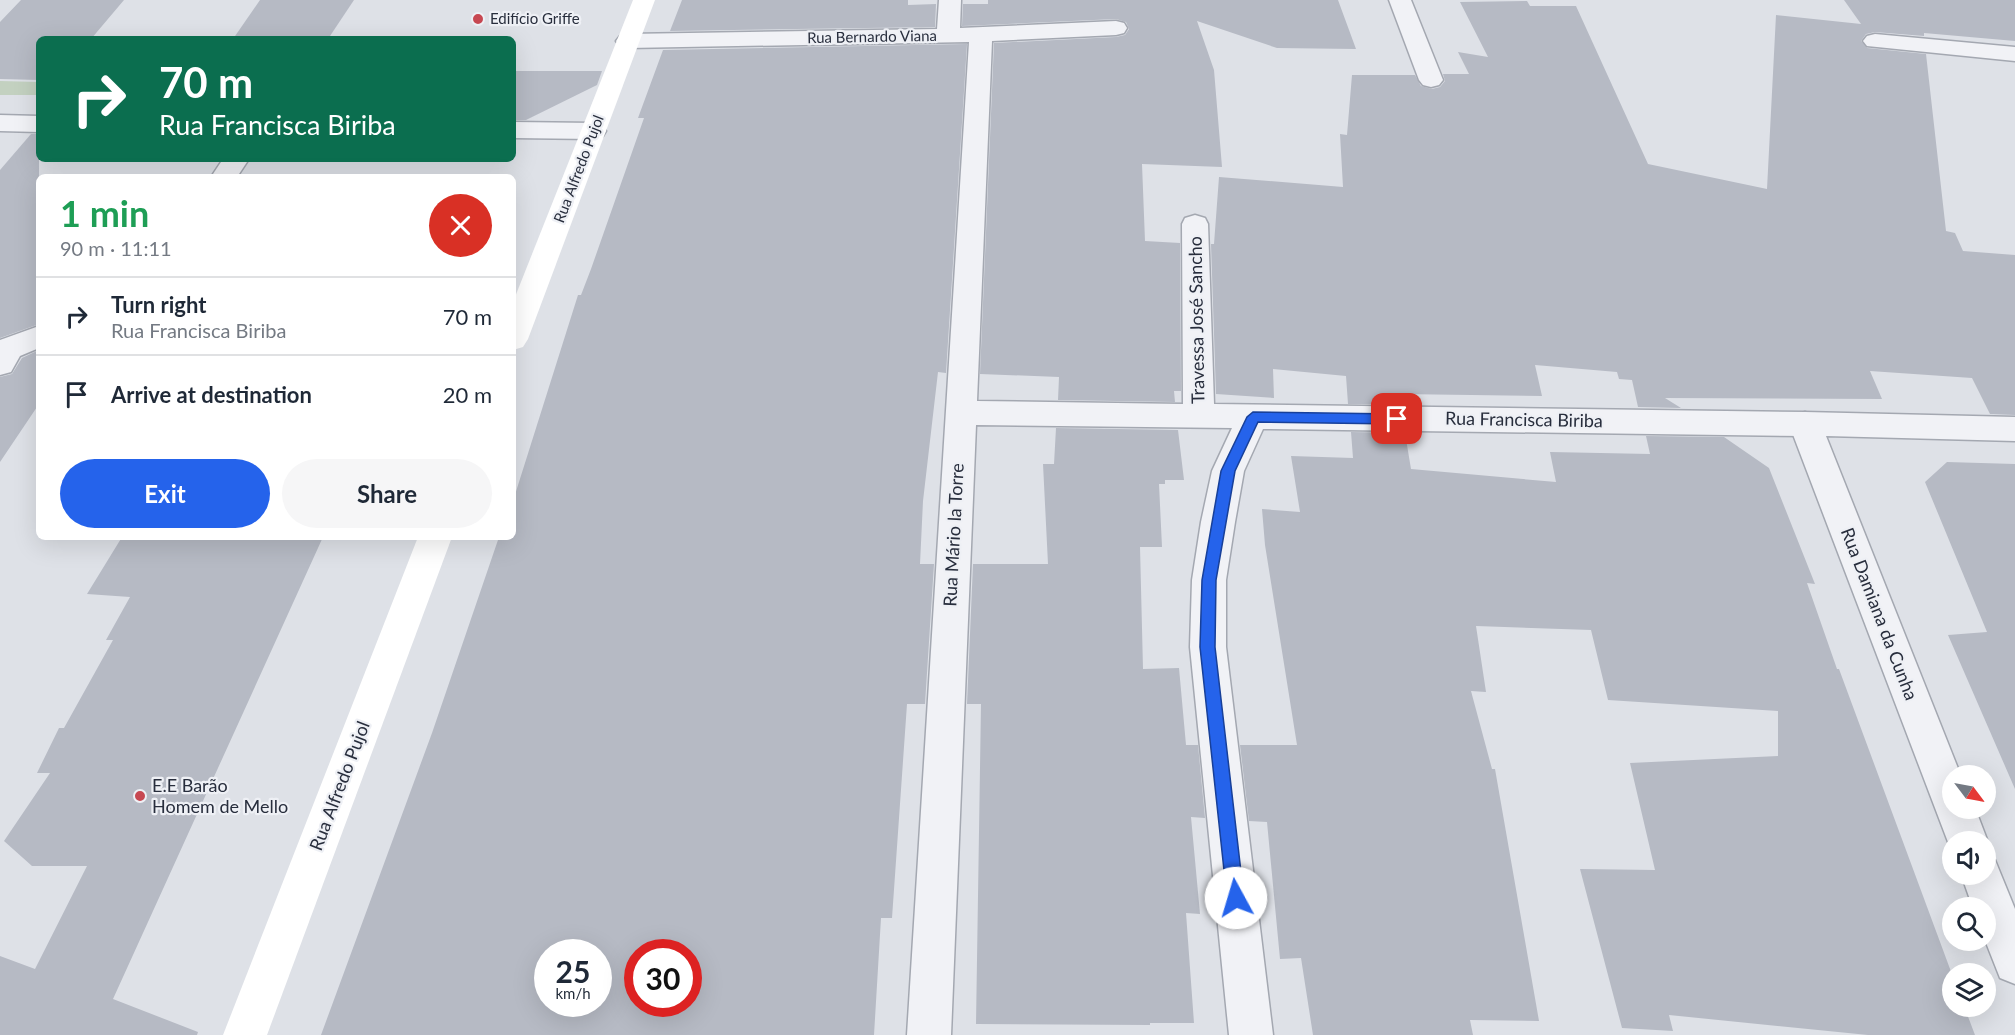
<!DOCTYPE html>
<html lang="en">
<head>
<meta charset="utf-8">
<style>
	:root { --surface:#fff; --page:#f6f6f7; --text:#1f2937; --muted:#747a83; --line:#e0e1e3; --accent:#2563eb }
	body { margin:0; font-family:Lato,sans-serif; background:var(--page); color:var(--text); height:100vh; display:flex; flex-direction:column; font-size:22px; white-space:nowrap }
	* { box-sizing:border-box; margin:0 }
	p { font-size:20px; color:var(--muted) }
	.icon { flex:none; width:33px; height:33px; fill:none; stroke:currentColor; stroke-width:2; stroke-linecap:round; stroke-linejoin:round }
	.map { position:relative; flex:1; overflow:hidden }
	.panel { position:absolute; left:36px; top:174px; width:480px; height:366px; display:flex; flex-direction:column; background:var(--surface); border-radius:9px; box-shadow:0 6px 24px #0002 }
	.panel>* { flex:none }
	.banner { position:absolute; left:36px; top:36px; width:480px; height:126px; border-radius:9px; box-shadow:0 6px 24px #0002; background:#0b6e4f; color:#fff; overflow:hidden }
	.needle { width:39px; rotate:122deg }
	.tools { position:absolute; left:1942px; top:765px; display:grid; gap:12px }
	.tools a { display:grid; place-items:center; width:54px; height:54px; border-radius:50%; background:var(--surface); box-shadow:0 6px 24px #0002; font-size:30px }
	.speed { position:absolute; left:534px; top:939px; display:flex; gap:12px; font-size:30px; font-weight:700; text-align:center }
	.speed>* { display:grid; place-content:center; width:78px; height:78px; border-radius:50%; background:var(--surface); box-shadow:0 6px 24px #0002; line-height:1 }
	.speed small { font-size:15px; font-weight:400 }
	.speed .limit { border:9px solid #d22; background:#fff; color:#111 }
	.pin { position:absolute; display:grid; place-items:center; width:51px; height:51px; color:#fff; margin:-26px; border-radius:12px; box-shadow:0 3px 9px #0006 }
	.me { position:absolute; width:66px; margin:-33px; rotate:354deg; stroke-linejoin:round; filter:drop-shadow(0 0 4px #0008) }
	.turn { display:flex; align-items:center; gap:21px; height:126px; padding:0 24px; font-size:27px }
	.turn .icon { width:78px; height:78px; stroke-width:2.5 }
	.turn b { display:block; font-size:42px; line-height:51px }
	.round { display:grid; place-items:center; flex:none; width:63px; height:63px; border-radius:32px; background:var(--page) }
	.overview { display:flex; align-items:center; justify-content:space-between; height:102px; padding:0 24px }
	h1 { font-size:36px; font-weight:700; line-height:45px; color:#1e9e55 }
	.cta { display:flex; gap:12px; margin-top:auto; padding:12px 24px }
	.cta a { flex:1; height:69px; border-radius:36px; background:var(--accent); color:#fff; font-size:24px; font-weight:700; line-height:69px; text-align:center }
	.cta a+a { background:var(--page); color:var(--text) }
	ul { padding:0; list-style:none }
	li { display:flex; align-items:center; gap:18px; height:78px; padding:0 24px; border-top:2px solid var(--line) }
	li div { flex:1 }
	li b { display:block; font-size:22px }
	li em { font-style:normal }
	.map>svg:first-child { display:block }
</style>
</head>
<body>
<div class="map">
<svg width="2015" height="1035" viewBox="0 0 2015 1035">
	<rect width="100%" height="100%" fill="#dee1e7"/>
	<polygon fill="#c3d1c0" points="0,81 39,82 39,95 0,95"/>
	<g fill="#b6bac4" fill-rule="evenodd">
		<polygon points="21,0 124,0 91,39 39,39 39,80 0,79 0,22"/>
		<polygon points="260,0 354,0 328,39 233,39"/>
		<polygon points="682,0 908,0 908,5 936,4 935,27 670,31"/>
		<polygon points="988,0 1338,0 1356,49 1277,48 1197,21 1214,70 1222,167 1142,164 1145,241 1180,243 1181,391 1174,391 1175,402 1058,400 1059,377 980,374 994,43 1116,37 1125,35 1129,29 1126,22 1116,19 962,26 963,4 988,4"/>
		<polygon points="1844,0 2015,0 2015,41 1924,33 1924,36 1875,32 1866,34 1861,41 1867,48 1926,54 1946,231 1955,233 1963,251 2015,255 2015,415 1990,414 1972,378 1870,371 1882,399 1665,398 1681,408 1638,407 1632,380 1619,379 1617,372 1535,365 1542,396 1398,394 1400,404 1348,404 1346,376 1273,369 1274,398 1216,394 1211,244 1214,244 1219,177 1343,187 1340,134 1347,135 1352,75 1415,75 1421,86 1432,89 1440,87 1445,81 1443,74 1469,74 1458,52 1488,57 1460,2 1527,1 1530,6 1576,6 1648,164 1767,189 1776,15 1861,24"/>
		<path d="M 967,44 L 946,373 L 938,372 L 923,501 L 920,564 L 934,564 L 925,704 L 907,704 L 892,918 L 881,918 L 874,1035 L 321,1035 L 432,733 L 499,537 L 513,537 L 513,501 L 578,295 L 581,295 L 591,269 L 644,118 L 638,118 L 663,50 ZM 548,952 L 598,952 L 598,1004 L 548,1004 ZM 638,952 L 688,952 L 688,1004 L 638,1004 Z"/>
		<polygon points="513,71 602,71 597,85 526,120 513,120"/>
		<polygon points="31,134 39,134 39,324 0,338 0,170"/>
		<polygon points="39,350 39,404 0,462 0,377 12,374 22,358"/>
		<polygon points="1056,428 1178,430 1184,480 1165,480 1165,484 1159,484 1162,547 1140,547 1143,669 1179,668 1186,745 1198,745 1205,818 1191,817 1200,914 1186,913 1194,1023 1150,1023 1150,1025 976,1024 981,704 967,704 973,564 1048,564 1043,464 1054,464"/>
		<polygon points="1351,432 1405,433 1411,469 1556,482 1550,452 1650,454 1646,436 1724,437 1769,468 1815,584 1807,583 1837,669 1839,669 1953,977 1953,1006 1964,1006 1975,1035 1868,1035 1669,1015 1673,1031 1622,1028 1580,869 1655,870 1630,763 1778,756 1778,711 1608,700 1591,630 1476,626 1486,692 1471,691 1492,769 1495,769 1539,1021 1470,1020 1473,1035 1313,1035 1301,958 1280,959 1267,822 1249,821 1240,745 1297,745 1265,545 1262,509 1300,512 1291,456 1353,458"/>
		<polygon points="1947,462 2015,464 2015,789 1948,635 1987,632 1925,482"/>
		<polygon points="122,537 323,537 113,999 198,1032 197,1035 0,1035 0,956 35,969 87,866 32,866 4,841 50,773 37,773 59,728 64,728 113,640 106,640 130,597 87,594"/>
	</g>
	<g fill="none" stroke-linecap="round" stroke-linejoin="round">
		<defs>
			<g id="minor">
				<polygon points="939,0 961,0 960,28 1116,21 1124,23 1127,28 1124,33 1116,35 992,41 977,401 1183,404 1182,224 1185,218 1195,215 1205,218 1208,224 1214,404 1805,412 1816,416 1821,424 1816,432 1805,436 1263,429 1244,471 1235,522 1226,580 1226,647 1273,1035 1229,1035 1190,647 1192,580 1201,522 1212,471 1232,428 976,425 951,1035 907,1035 969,42 628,48 620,46 616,41 620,36 628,34 937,29"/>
				<polygon points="1389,0 1411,0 1443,80 1439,85 1431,87 1423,85 1419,80"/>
				<polygon points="1875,34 2015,47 2015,61 1867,46 1863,41 1867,36"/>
				<polygon points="223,159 249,159 237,177 211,177"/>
				<polygon points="39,326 39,348 20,356 11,372 0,375 0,340"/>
			</g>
			<g id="tertiary">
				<polygon points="0,115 39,116 39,132 0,131"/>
				<polygon points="513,122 594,123 603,126 606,131 603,136 594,139 513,138"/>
				<polygon points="1805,412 2015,417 2015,441 1826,436 1961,776 1953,776 1953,808 1975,808 1988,842 1986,846 1986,842 1953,842 1953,854 1948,842 1789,424 1794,416"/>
				<polygon points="1986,856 1995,860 2015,909 2015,984 2000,978 1985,940 1986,908 1973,908 1961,874 1986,874"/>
			</g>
		</defs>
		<use href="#minor" stroke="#a4a8b1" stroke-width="3"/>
		<use href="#tertiary" stroke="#a4a8b1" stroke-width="3"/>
		<use href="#minor" fill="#f1f2f6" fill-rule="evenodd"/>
		<use href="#tertiary" fill="#f1f2f6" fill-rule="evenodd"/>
		<g fill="#fff" fill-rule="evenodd">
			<polygon points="633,0 655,0 528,339 523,347 513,350 513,302"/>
			<polygon points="418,537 452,537 267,1035 223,1035"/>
		</g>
	</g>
	<polygon fill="#2563eb" stroke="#184099" stroke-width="1.5" points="1253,412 1397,414 1404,419 1397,424 1258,422 1235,471 1216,580 1215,647 1244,898 1242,904 1236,907 1230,904 1227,898 1200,647 1202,580 1221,471 1247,417"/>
	<g fill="#c74852" stroke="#eef0f5" stroke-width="2">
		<circle cx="478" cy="19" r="6"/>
		<circle cx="140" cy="796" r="6"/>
	</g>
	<g text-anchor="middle" stroke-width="4.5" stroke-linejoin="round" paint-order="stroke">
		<g font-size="15" fill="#282e3d" stroke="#eef0f5" text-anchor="start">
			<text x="490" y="24">Edifício Griffe</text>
		</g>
		<g font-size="15" fill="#282e3d" stroke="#eef0f5">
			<text transform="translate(872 37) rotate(-1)" y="5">Rua Bernardo Viana</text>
			<text transform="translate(579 169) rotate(-69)" y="5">Rua Alfredo Pujol</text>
		</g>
		<g font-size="18" fill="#282e3d" stroke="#eef0f5">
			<text transform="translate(1197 320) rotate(-91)" y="6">Travessa José Sancho</text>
			<text transform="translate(1524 420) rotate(1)" y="6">Rua Francisca Biriba</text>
			<text transform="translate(954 535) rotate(-87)" y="6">Rua Mário la Torre</text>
			<text transform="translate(1879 614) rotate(69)" y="6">Rua Damiana da Cunha</text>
			<text transform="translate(340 786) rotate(-69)" y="6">Rua Alfredo Pujol</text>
		</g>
		<g font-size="18" fill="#282e3d" stroke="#eef0f5" text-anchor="start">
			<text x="152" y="792">E.E Barão<tspan x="152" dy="21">Homem de Mello</tspan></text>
		</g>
	</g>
</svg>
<div class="tools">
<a><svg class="needle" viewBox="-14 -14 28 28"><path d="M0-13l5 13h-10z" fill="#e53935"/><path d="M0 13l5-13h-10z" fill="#747a83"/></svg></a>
<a><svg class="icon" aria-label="sound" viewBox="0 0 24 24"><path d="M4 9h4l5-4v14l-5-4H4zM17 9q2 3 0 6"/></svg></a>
<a><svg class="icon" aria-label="search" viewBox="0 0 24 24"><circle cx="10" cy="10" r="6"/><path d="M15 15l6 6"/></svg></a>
<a><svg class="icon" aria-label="layers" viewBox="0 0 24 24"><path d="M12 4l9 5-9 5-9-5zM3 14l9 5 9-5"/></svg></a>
</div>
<div class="speed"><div>25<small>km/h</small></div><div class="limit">30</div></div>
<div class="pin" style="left:1397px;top:419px;background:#d93025"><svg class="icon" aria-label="arrive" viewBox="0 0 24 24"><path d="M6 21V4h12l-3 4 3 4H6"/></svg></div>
<svg class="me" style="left:1236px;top:898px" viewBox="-20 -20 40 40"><circle r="19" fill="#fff"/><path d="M0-13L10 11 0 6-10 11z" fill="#2563eb"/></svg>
<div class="banner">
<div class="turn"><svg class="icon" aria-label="right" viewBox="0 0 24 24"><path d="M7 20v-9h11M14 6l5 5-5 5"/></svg><div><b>70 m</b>Rua Francisca Biriba</div></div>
</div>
<section class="panel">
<div class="overview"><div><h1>1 min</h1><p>90 m · 11:11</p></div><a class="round" style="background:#d93025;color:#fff"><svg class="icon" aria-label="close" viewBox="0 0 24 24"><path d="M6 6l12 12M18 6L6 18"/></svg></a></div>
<ul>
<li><svg class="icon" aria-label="right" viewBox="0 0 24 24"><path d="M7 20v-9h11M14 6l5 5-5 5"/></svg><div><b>Turn right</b><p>Rua Francisca Biriba</p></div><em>70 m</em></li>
<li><svg class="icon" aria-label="arrive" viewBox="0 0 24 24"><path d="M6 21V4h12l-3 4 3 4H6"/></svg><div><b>Arrive at destination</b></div><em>20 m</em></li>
</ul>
<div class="cta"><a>Exit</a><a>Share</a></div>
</section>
</div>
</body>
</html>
